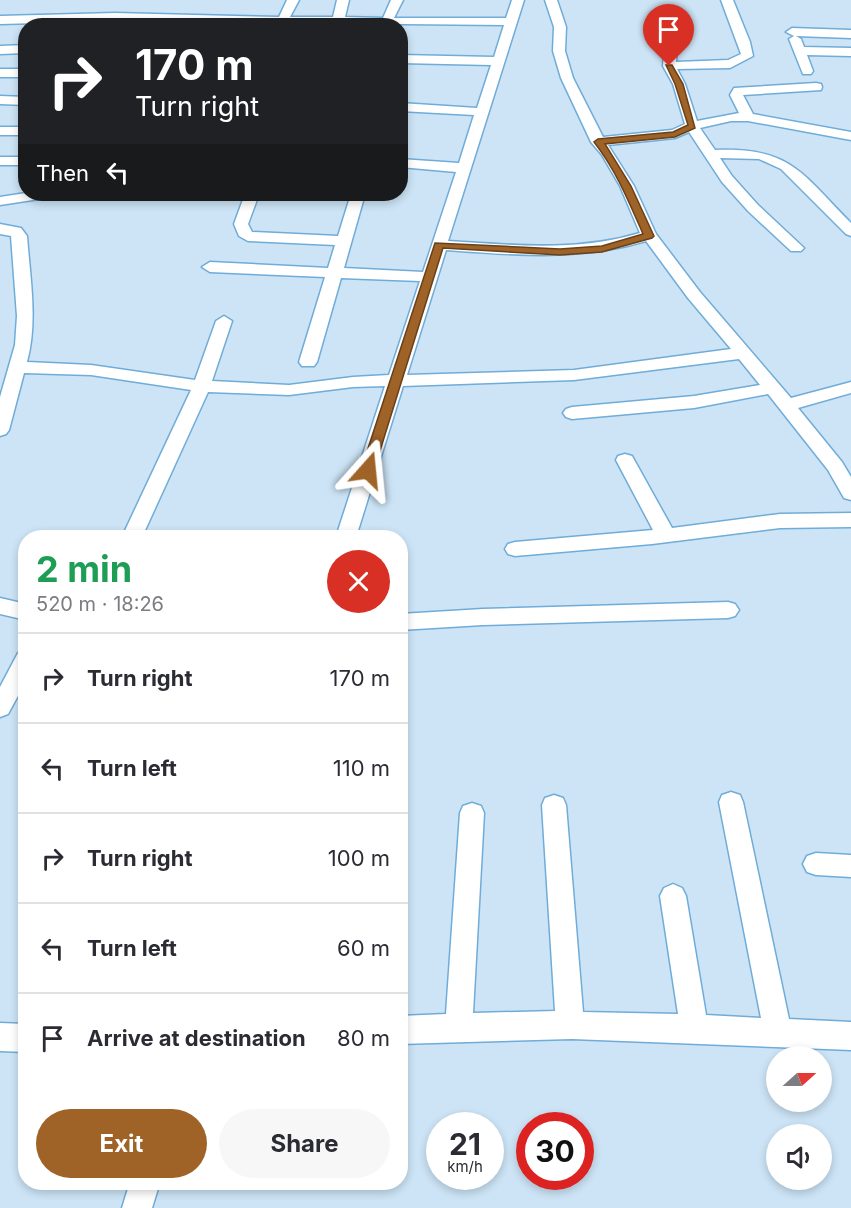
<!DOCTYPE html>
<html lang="en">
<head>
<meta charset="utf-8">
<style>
	:root { --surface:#fff; --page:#f7f7f7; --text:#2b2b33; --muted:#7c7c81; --line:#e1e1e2; --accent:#a06327 }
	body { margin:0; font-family:Inter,sans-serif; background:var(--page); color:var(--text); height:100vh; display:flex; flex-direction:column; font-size:22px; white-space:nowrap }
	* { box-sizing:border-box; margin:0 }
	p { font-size:20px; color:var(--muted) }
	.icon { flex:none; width:33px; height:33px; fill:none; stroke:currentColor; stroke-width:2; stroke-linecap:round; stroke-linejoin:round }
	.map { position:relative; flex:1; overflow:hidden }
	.drawer { position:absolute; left:18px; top:530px; width:390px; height:660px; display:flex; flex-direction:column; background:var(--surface); border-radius:24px; box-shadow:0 3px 9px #0003 }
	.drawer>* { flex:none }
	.banner { position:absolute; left:18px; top:18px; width:390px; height:183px; border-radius:24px; box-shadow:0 3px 9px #0003; background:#202124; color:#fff; overflow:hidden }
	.needle { width:39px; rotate:69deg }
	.controls { position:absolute; left:766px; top:1046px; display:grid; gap:12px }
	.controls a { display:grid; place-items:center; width:66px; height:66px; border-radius:50%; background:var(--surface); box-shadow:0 3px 9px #0003; font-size:30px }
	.speed { position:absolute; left:426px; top:1112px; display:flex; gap:12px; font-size:30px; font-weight:700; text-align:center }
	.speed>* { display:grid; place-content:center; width:78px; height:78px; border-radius:50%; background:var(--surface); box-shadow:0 3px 9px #0003; line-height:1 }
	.speed small { font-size:15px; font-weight:400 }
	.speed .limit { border:9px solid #d22; background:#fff; color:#111 }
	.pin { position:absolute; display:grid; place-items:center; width:51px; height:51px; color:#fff; margin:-62px -26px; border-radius:50% 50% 50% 0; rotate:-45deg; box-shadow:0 0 6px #0007 }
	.pin .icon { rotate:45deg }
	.me { position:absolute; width:66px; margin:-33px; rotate:18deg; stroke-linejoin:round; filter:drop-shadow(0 0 4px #0008) }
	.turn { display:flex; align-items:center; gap:21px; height:126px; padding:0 18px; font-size:27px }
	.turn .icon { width:78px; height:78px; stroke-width:2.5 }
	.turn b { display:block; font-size:42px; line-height:51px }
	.then { display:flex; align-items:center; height:57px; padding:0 18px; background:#0003; gap:12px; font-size:22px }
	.round { display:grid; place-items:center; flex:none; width:63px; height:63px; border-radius:32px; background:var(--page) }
	.overview { display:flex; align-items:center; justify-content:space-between; height:102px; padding:0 18px }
	h1 { font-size:36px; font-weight:700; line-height:45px; color:#1e9e55 }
	.primary-button { display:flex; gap:12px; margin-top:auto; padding:12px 18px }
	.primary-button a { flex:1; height:69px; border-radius:36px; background:var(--accent); color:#fff; font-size:24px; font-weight:700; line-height:69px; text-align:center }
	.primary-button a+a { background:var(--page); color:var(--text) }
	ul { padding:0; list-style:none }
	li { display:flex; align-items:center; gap:18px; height:90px; padding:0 18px; border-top:2px solid var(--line) }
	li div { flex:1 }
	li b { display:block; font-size:22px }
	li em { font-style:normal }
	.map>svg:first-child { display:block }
</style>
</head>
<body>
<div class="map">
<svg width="851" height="1208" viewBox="0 0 851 1208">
	<rect width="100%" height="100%" fill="#cce4f6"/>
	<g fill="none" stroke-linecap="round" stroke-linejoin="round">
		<defs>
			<g id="minor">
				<path d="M 287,0 L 299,0 L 290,17 L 333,17 L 337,0 L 349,0 L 345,17 L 383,18 L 391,0 L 403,0 L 394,18 L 506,18 L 512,0 L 524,0 L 448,241 C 513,245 577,252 640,233 L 620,186 L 602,155 L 591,142 L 561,78 L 553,51 L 554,27 L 545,0 L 557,0 L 566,27 L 565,51 L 573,78 L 603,137 L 672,130 L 685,124 L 673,84 L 663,66 L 667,14 L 673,11 L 679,14 L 676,62 L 728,60 L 741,54 L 721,0 L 733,0 L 750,42 L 753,56 L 730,68 L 677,69 L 685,84 L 697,121 L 739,113 L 730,95 L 734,88 L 816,83 L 821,84 L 822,87 L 821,90 L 743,95 L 753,114 L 851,132 L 851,140 L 748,121 L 731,121 L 700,128 L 715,150 C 791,147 801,173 851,223 L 851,236 L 846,234 L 781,169 L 759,159 L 720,158 L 732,176 L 758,205 L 804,248 L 801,251 L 791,251 L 748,211 L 722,182 L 689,132 L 675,138 L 608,145 L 634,186 L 656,234 L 700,292 L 791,398 L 851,382 L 851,393 L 798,408 L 842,462 L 851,477 L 851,500 L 844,498 L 828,470 L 768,394 L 694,408 L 572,419 L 566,417 L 563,413 L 566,409 L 572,407 L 694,396 L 760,385 L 739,359 L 574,380 L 403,386 L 356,537 L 336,537 L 385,386 L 353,387 L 289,395 L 208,392 L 142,537 L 122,537 L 191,390 L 91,375 L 24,373 L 9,430 L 6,434 L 0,436 L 0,397 L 15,345 L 17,316 L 11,236 L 0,234 L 0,224 L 21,228 L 27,236 C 30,278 38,321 27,362 L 91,365 L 195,380 L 216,321 L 224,316 L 232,321 L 212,381 L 289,385 L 353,377 L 389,375 L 420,281 L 341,278 L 317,362 L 314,366 L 302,366 L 299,362 L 325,277 L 210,272 L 202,267 L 210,262 L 328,268 L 335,245 L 248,241 L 239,236 L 234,224 L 245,194 L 259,194 L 248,224 L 252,232 L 338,236 L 351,194 L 365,194 L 344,268 L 423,272 L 456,172 L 400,167 L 400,159 L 459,163 L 474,115 L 400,111 L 400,103 L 477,108 L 491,65 L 400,63 L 400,55 L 494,57 L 504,25 L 115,21 L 0,24 L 0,16 L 115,13 L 279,17 ZM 646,241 L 688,298 L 731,349 L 574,370 L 407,375 L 446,250 C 513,255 580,261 646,241 Z"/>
				<polygon points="792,28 851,30 851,38 796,36 801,39 804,47 851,48 851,56 807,55 813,71 811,74 803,74 789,39 794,36 786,32"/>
				<polygon points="26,45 26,53 0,54 0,46"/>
				<rect x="0" y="69" width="26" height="8"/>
				<polygon points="0,96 26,97 26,105 0,104"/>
				<rect x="0" y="127" width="26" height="8"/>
				<rect x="0" y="157" width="26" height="8"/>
				<polygon points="26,193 53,194 46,198 0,205 0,197"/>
				<polygon points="625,454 632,456 672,528 780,514 851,513 851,527 780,528 652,544 515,556 508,554 505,549 508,544 515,542 653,530 616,460 618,456"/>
				<polygon points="0,598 26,604 26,620 0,614"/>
				<polygon points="728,602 735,604 739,610 735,616 728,618 483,625 400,630 400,614 483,609"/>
				<polygon points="26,651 26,681 8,714 0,717 0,687 18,653"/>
				<polygon points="731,792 740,795 743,802 789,1019 851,1022 851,1050 572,1039 400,1044 400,1016 446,1014 460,813 463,806 472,803 481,806 484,813 473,1013 555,1011 542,805 545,798 554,795 563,798 566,805 583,1012 678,1014 660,896 664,888 673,884 682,888 686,896 706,1015 761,1018 719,802 722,795"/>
				<polygon points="816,853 851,855 851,877 816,875 807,872 803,864 807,856"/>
				<polygon points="0,1023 26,1024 26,1052 0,1051"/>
				<polygon points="130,1182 160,1182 152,1208 122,1208"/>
			</g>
		</defs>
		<use href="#minor" stroke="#70acd8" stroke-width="3"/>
		<use href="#minor" fill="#fff" fill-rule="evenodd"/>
	</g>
	<path fill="#a06327" stroke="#684019" stroke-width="1.5" d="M 666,65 L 672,65 L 683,84 L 695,128 L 675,137 L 605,144 L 631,186 L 654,236 L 652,238 L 602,252 L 560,255 L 443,248 L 374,470 L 368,474 L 363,473 L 361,470 L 435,243 L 560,249 L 602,246 L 643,234 C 629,202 616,170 594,142 L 598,139 L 673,132 L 688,125 L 675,84 Z"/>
</svg>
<div class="controls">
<a><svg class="needle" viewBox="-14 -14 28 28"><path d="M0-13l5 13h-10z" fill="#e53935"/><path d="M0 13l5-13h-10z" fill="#7c7c81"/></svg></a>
<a><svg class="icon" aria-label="sound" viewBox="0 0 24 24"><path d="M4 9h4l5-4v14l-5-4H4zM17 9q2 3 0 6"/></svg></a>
</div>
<div class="speed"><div>21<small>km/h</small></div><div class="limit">30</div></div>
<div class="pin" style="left:669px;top:66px;background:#d93025"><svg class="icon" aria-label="arrive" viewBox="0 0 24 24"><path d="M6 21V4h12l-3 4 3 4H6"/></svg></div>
<svg class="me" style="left:368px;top:470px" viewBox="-20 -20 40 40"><path d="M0-17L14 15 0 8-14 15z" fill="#a06327" stroke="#fff" stroke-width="4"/></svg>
<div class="banner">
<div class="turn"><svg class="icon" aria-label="right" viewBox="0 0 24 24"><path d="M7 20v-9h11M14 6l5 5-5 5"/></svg><div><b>170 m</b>Turn right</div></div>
<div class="then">Then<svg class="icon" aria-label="left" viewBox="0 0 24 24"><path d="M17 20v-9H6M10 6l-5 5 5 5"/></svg></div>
</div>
<section class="drawer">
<div class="overview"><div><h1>2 min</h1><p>520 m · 18:26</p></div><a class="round" style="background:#d93025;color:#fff"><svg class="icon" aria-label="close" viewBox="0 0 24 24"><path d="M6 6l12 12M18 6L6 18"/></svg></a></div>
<ul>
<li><svg class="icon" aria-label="right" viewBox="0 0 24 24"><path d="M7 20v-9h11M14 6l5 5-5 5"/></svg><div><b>Turn right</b></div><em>170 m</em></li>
<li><svg class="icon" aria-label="left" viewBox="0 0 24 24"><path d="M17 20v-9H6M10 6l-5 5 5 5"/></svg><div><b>Turn left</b></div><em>110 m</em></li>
<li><svg class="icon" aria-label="right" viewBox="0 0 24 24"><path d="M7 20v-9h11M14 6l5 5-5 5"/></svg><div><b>Turn right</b></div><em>100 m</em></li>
<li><svg class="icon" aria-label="left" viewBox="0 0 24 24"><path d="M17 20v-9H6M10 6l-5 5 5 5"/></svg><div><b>Turn left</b></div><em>60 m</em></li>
<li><svg class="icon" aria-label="arrive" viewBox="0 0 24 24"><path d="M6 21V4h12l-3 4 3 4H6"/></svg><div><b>Arrive at destination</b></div><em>80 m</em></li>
</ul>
<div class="primary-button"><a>Exit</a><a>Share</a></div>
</section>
</div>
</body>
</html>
